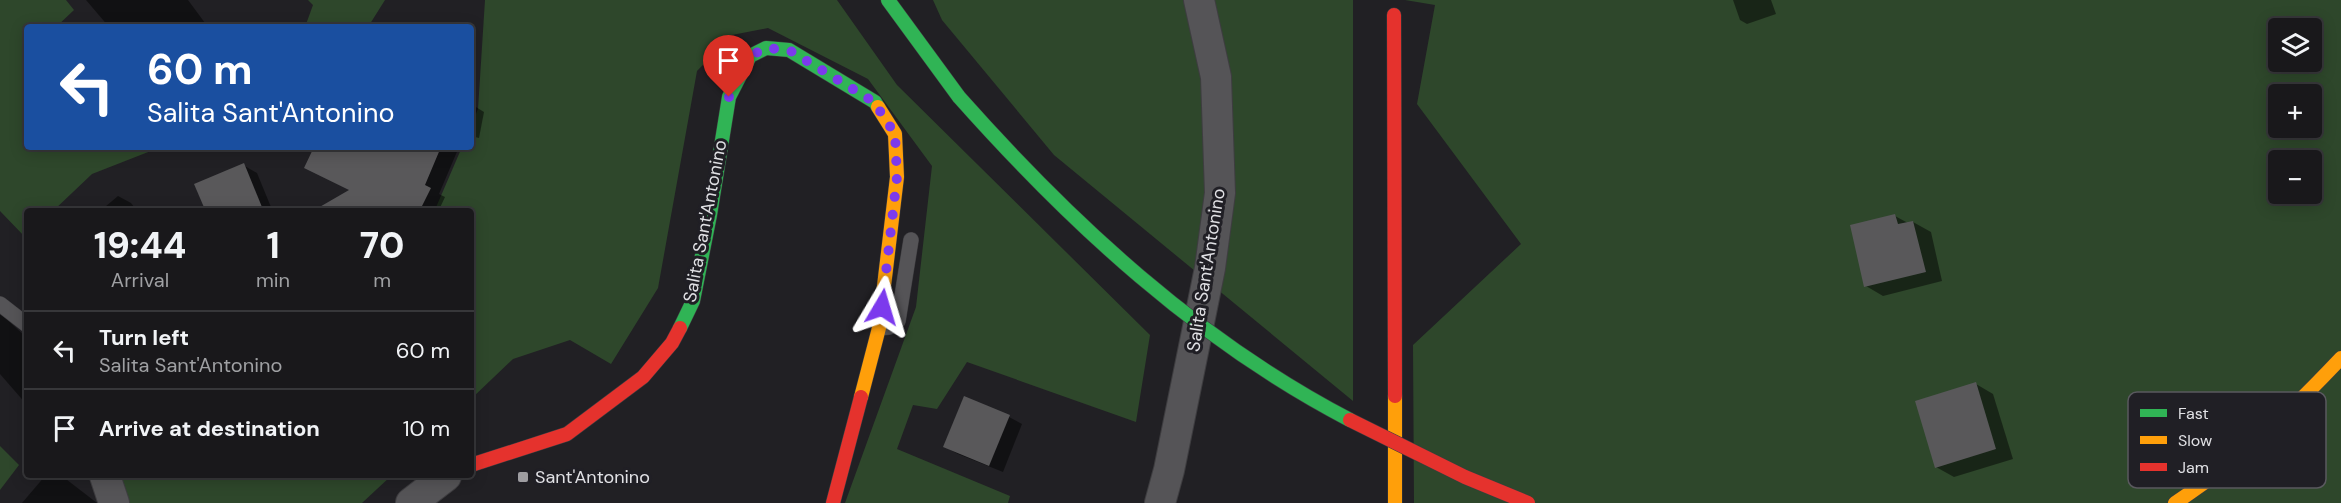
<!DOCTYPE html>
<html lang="en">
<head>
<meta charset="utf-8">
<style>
	:root { --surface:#19181b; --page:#222124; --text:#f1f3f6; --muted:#9fa0a3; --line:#37373a }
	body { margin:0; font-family:"DM Sans",sans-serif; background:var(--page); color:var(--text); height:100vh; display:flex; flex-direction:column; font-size:22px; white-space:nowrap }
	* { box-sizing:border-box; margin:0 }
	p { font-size:20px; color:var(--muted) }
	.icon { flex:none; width:33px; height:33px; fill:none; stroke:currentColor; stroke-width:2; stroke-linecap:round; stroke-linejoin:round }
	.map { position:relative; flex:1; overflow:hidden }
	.sheet { position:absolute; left:24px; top:208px; width:450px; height:270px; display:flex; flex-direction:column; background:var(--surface); border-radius:6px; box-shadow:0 3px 15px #0003,0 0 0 2px var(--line) }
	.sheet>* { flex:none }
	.guide { position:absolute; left:24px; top:24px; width:450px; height:126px; border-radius:6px; box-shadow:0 3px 15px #0003,0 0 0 2px var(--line); background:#1a4fa0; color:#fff; overflow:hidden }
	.controls { position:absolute; left:2268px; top:18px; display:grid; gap:12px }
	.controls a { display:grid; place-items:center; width:54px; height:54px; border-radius:6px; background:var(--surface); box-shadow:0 3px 15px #0003,0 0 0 2px var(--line); font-size:30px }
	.pin { position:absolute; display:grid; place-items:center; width:51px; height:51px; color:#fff; margin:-62px -26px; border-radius:50% 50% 50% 0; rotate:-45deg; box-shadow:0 0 6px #0007 }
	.pin .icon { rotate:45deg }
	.me { position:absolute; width:66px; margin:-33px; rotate:7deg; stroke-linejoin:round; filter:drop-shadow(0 0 4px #0008) }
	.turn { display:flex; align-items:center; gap:21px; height:126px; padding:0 24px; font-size:27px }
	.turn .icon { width:78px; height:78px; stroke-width:2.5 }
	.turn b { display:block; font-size:42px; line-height:51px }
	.eta { display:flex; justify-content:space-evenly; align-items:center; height:102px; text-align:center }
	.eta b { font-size:36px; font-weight:800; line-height:42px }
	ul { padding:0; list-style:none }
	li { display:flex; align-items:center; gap:18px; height:78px; padding:0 24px; border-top:2px solid var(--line) }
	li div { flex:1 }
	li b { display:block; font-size:22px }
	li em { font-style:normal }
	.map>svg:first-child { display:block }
</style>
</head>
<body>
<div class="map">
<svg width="2341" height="503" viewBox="0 0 2341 503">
	<rect width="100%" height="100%" fill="#212024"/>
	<g fill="#2e472b" fill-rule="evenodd">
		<polygon points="0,0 66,0 74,10 56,27 27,27 27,147 161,147 92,174 53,211 27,212 26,238 0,211"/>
		<polygon points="308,0 385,0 368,27 305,27 313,5"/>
		<polygon points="485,0 837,0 897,85 1150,335 1136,422 967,362 937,409 913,405 897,449 1010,496 1008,503 845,503 916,307 932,166 868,79 768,28 732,35 697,71 658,288 611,364 570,340 513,359 471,399 471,212 434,212 462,147 471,147 471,126 478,109"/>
		<polygon points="933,0 1353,0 1353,401 1054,155 942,20"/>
		<path d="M 1405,0 L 2341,0 L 2341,503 L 1414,503 L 1413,345 L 1521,244 L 1417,104 L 1435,5 ZM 2278,28 L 2312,28 L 2312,62 L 2278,62 ZM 2278,94 L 2312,94 L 2312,128 L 2278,128 ZM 2278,160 L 2312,160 L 2312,194 L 2278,194 Z"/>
		<polygon points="0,446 19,465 0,490"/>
		<polygon points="113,476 391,476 362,503 120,503"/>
	</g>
	<g fill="#0007">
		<polygon points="86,0 188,0 208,27 134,27 132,25 129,27 109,27"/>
		<polygon points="1733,0 1771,0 1776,14 1747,24 1740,20"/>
		<polygon points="471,104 484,112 479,138 471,136"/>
		<polygon points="316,147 459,147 439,194 445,197 438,212 314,212 350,191"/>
		<polygon points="243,165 257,173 273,212 207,212"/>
		<polygon points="118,196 131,203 138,212 99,212"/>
		<polygon points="1895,216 1908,223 1913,222 1931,232 1942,281 1883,296 1866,286"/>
		<polygon points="0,313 27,338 27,405 0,374"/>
		<polygon points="1976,384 1993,394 2013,459 1954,477 1936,467"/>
		<polygon points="1009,417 1022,424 1003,472 958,454 945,447"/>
		<polygon points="45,476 62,476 97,503 22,503"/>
	</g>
	<g fill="#59585a">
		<polygon points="314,147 441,147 425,185 431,188 419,212 311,212 349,190 304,168"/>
		<polygon points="244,163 264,212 206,212 194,184"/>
		<polygon points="1895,214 1898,224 1913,221 1926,272 1864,287 1850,225"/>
		<polygon points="1976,382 1996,449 1935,468 1915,401"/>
		<polygon points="964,396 1010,415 989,466 943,447"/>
	</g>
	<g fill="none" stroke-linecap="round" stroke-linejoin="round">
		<defs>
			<g id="lane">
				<polyline points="0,304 27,325"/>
				<polyline points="879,328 889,327 898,321 911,240"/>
			</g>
			<g id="street">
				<polyline points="105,476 114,503"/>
				<polyline points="411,503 446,476"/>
				<polyline points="1160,503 1169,470 1210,268 1220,193 1216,77 1199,0"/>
			</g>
			<g id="fast">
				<polyline points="888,0 959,97"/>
				<polyline points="680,328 693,301 710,215 729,97 750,56 766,48 789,50 875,102 878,107"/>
			</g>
			<g id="slow">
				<polyline points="1395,396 1395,503"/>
				<polyline points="861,397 879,328 897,177 895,134 878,107"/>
				<path d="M 2175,503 C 2238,462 2290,412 2341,358"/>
			</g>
			<g id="jam">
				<polyline points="1394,15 1395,396"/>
				<polyline points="471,465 567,434 643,377 672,343 680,328"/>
				<polyline points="833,503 861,397"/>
			</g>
		</defs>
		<use href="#lane" stroke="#3e3d40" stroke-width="16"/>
		<use href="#street" stroke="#3e3d40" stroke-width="32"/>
		<use href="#fast" stroke="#3e3d40" stroke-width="15"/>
		<use href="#slow" stroke="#3e3d40" stroke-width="15"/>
		<use href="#jam" stroke="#3e3d40" stroke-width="15"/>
		<use href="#lane" stroke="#555457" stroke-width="15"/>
		<use href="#street" stroke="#555457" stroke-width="30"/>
		<use href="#fast" stroke="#30b455" stroke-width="14"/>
		<use href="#slow" stroke="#ff9f0a" stroke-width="14"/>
		<use href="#jam" stroke="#e5322d" stroke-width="14"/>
		<defs>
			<path id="fast-bridge" d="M 959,97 C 1072,224 1198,341 1350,420"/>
			<polyline id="jam-bridge" points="1350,420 1465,477 1528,503"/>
		</defs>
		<use href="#fast-bridge" stroke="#3e3d40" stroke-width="15" stroke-linecap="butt"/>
		<use href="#jam-bridge" stroke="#3e3d40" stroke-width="15" stroke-linecap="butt"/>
		<use href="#fast-bridge" stroke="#30b455" stroke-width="14"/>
		<use href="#jam-bridge" stroke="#e5322d" stroke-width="14"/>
	</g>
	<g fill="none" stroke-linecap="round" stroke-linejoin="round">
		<polyline stroke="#7c3aed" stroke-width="10" stroke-dasharray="0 18" points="729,97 750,56 766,48 789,50 874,102 895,134 897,177 882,307"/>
	</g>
	<rect fill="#9e9da1" stroke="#201f25" stroke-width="2" x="517" y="471" width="12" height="12" rx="3"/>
	<g text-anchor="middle" stroke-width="6" stroke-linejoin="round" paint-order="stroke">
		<g font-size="18" fill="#e1e1e5" stroke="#201f25">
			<text transform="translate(705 221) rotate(-79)" y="6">Salita Sant'Antonino</text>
			<text transform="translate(1206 270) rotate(-81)" y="6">Salita Sant'Antonino</text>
		</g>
		<g font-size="18" fill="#e1e1e5" stroke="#201f25" text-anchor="start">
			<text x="535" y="483">Sant'Antonino</text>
		</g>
	</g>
	<rect x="2128" y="392" width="198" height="96" rx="9" fill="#201f25" stroke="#5a595f" stroke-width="1.5"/>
	<rect x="2140" y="409" width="27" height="8" fill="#30b455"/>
	<rect x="2140" y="436" width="27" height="8" fill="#ff9f0a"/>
	<rect x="2140" y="463" width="27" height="8" fill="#e5322d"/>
	<g font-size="16" fill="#e1e1e5">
		<text x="2178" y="419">Fast</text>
		<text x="2178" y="446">Slow</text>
		<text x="2178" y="473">Jam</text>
	</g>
</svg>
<div class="controls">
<a><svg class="icon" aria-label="layers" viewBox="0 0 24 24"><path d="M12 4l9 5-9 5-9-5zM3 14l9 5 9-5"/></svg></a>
<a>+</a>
<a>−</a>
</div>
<div class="pin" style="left:729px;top:97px;background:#d93025"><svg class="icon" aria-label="arrive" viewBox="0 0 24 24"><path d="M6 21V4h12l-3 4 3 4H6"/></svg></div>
<svg class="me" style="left:882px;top:307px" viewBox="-20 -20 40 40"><path d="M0-17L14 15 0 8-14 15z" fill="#7c3aed" stroke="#fff" stroke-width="4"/></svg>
<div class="guide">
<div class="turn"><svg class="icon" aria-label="left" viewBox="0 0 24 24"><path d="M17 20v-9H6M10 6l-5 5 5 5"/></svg><div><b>60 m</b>Salita Sant'Antonino</div></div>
</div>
<section class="sheet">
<div class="eta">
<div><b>19:44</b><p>Arrival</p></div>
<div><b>1</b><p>min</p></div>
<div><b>70</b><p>m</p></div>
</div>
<ul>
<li><svg class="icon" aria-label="left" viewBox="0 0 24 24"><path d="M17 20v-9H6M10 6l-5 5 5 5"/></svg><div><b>Turn left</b><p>Salita Sant'Antonino</p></div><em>60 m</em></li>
<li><svg class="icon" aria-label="arrive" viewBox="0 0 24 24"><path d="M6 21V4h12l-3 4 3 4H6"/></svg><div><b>Arrive at destination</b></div><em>10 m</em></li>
</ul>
</section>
</div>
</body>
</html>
